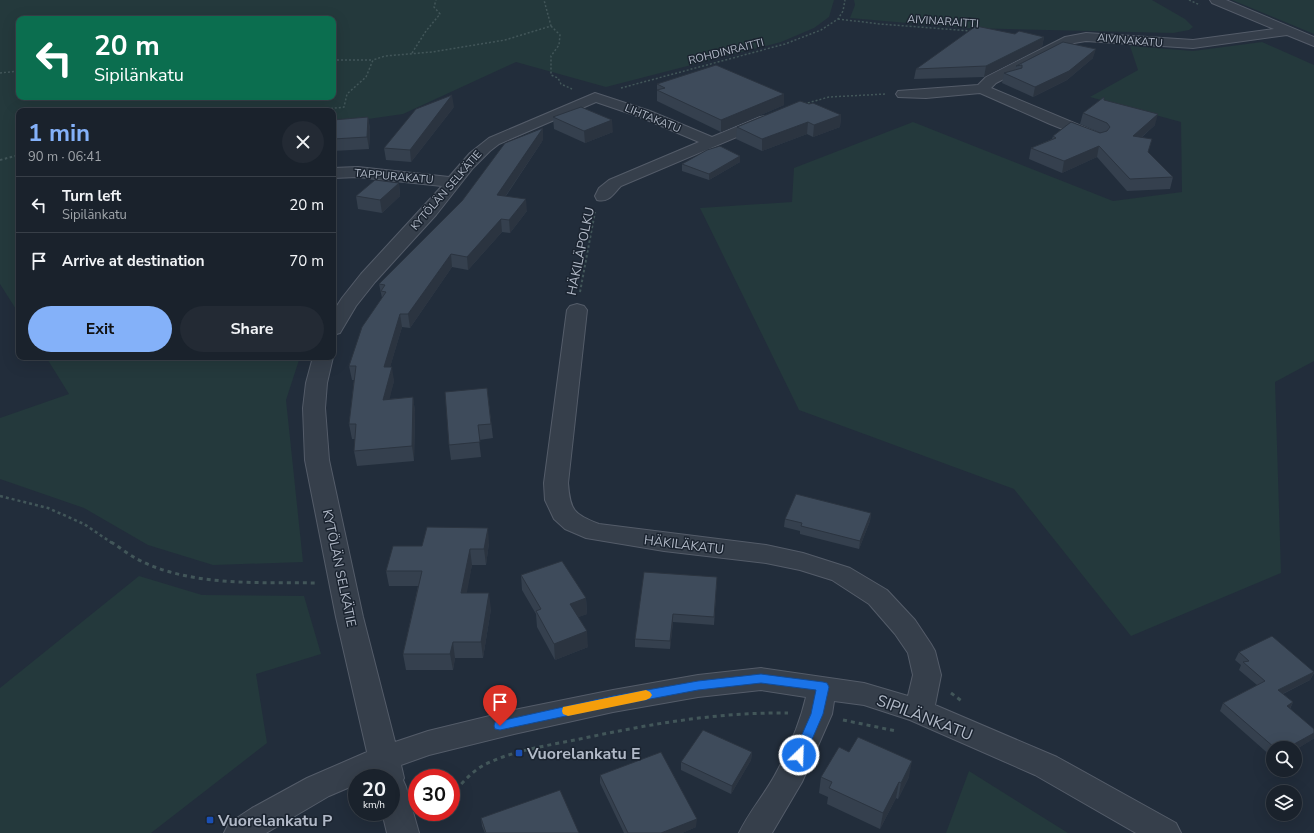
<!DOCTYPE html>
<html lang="en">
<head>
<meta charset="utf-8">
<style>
	:root { --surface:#1a222c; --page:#232a34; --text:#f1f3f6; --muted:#9fa4a9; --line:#383f48; --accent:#84b1f9 }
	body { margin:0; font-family:"Nunito Sans",sans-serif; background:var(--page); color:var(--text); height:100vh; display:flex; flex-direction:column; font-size:15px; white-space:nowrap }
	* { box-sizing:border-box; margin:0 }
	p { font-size:13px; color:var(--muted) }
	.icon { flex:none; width:22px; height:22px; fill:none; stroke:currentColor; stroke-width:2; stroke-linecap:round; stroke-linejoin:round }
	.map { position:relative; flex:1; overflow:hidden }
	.side { position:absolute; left:16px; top:108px; width:320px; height:252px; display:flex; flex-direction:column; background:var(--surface); border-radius:8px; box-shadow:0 4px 16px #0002,0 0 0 1px var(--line) }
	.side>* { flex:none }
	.hud { position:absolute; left:16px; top:16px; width:320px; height:84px; border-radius:8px; box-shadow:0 4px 16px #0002,0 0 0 1px var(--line); background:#0b6e4f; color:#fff; overflow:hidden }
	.tools { position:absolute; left:1266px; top:741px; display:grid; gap:8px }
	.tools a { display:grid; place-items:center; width:36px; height:36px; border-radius:50%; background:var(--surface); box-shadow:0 4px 16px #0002,0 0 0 1px var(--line); font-size:20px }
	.speed { position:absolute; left:348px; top:769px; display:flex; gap:8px; font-size:20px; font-weight:700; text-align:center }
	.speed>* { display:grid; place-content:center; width:52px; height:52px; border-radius:50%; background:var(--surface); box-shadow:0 4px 16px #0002,0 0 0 1px var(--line); line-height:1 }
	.speed small { font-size:10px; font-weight:400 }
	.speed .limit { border:6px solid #d22; background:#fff; color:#111 }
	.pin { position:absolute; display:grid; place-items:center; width:34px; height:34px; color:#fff; margin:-41px -17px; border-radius:50% 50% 50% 0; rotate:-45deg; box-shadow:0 0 4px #0007 }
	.pin .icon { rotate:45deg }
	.me { position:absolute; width:44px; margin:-22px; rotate:24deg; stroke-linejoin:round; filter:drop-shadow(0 0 3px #0008) }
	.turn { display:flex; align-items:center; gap:14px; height:84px; padding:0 12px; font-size:18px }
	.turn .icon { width:52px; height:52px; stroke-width:2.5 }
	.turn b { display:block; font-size:28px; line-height:34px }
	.round { display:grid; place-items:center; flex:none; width:42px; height:42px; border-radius:21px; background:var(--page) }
	.summary { display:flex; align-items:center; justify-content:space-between; height:68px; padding:0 12px }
	h1 { font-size:24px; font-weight:700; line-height:30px; color:var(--accent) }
	.action { display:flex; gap:8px; margin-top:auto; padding:8px 12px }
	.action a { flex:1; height:46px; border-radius:24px; background:var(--accent); color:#111; font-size:16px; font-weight:700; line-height:46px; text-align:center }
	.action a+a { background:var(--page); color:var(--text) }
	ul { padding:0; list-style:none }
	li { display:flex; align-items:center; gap:12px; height:56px; padding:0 12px; border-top:1px solid var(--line) }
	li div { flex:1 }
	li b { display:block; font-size:15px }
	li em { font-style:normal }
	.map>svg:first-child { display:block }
</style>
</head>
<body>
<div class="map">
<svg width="1314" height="833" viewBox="0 0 1314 833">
	<rect width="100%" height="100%" fill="#222d3b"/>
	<g fill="#24393c" fill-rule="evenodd">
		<path d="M 0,0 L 834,0 L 829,17 L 814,28 L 781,42 L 606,87 L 516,62 L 403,114 L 333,124 L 333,111 L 19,111 L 19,314 L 0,284 ZM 19,19 L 333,19 L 333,97 L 19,97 Z"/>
		<polygon points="854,0 1152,0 1185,19 1193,27 1189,30 1173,33 965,28 850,18 855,5"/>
		<polygon points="1232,0 1314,0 1314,34"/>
		<polygon points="1262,42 1314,65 1314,361 1275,382 1281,573 1131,636 1014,489 799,410 700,208 792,202 794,168 913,122 1113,201 1182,192 1181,122 1090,97 1138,70 1130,46 1193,51"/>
		<polygon points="46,357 300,357 286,400 303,562 213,565 148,545 84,508 0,479 0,418 69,394"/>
		<polygon points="139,576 202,595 304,596 321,654 256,674 267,743 151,833 0,833 0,688"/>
		<polygon points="969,771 1068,833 946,833"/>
	</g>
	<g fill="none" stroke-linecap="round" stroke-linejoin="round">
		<defs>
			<g id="minor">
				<polygon points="1210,0 1226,0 1314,37 1314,46 1287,35 1193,48 1086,41 1074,43 996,83 991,88 1098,133 1101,136 1098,139 1093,141 1050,124 980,93 926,98 898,97 896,94 898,91 978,85 986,77 1065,37 1086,33 1193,40 1274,29 1212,3"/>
				<path d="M 595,93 L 650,111 L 712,137 L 760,117 L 765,116 L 770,117 L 772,120 L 770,123 L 621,186 C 613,194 609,203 597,200 L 595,196 L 599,188 L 609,180 L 699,142 L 640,117 L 596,102 L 499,144 L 490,151 L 473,168 L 436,215 L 375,282 L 356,306 L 340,333 L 333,335 L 333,312 L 342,298 L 361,274 L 442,186 L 358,177 L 333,178 L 333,168 L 358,167 L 449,177 L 470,153 L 489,138 Z"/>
				<path d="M 577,304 L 584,306 L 587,310 L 568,483 C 570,511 574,514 599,524 L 766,545 L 803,553 L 850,568 L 887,590 L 915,620 L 931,644 L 935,651 L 941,675 L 935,705 L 1057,757 L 1176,823 L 1181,833 L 1136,833 L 1035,775 L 910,720 L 864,705 L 834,701 L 832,714 L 802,782 L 772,833 L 739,833 C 749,812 764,795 775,775 C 788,751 800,723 806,697 L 761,690 L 698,697 L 613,712 L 514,734 L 429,755 L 401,765 L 404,778 L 403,780 L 406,787 L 419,833 L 387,833 L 382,812 L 391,812 L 391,778 L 374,778 L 373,776 L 370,778 L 357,778 L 357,784 L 329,796 L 266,833 L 224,833 L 229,823 L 252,808 L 307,778 L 367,752 L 336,617 L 305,460 L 303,408 L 306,383 L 313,357 L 333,357 L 327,383 L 325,408 L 329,460 L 363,617 L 395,742 L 428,731 L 514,710 L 613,690 L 698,675 L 761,668 L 864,683 L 908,696 L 913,675 L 908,653 L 895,634 L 869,604 L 832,580 L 800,570 L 766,563 L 664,551 L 586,538 L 565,529 L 554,519 L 545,500 L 544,483 L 567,310 L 570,306 Z"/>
			</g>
		</defs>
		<use href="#minor" stroke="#545c69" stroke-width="2"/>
		<g stroke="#425659" stroke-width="1.5" stroke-dasharray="2 2" stroke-linecap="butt">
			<polyline points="1189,0 1200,5"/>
			<polyline points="838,19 880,24 971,31"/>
			<polyline points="551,26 560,35 559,45 551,56 551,75 558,78 561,84 572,89"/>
			<polyline points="412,53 426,31 440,14 434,7 436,0"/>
			<polyline points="333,60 373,60"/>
			<polyline points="0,73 19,71"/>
			<polyline points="621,88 785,44 821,30 838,19 843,11 845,0"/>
			<polyline points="804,104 829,97 886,94"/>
			<polyline points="311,111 344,107 347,94 366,77 373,60 385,56 432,52 505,40 551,26 544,0"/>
		</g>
		<g stroke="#425659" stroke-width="2" stroke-dasharray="2.5 2.5" stroke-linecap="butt">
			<polyline points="0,160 19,155"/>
			<polyline points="580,292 595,212"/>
		</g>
		<polyline stroke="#425659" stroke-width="2.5" stroke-dasharray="3 3" stroke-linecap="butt" points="0,496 48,508 84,524 112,543"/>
		<g stroke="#425659" stroke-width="3" stroke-dasharray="4 4" stroke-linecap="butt">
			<path d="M 111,542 C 119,547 128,554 137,559 C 190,587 259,582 318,583"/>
			<polyline points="951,693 963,702"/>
			<polyline points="843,720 896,731"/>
			<path d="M 451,796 C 460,785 471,772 484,765 C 511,751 545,746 575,740 C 645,725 715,712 788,713"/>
		</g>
		<use href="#minor" fill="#363f4b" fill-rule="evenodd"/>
	</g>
	<g fill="#35404e">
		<polygon points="1015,34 1044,37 1042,47 984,77 914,79 916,69"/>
		<polygon points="1093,58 1067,80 1033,97 1002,83 1004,73 1015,70 1016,66"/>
		<polygon points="657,84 784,94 784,105 721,132 657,101"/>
		<polygon points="1104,100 1155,125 1141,138 1148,152 1173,177 1170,189 1127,191 1097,157 1062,173 1029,159 1031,148 1052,139 1053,136 1101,133 1080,124 1083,113"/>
		<polygon points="809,104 841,115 840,127 813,137 807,134 762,151 736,139 737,127"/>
		<polygon points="454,107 411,162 386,160 384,148"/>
		<polygon points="368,117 370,129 369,149 333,151 333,120"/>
		<polygon points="553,117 613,132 585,143 554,129"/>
		<polygon points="543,140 506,196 527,211 510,233 502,232 468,270 452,267 410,328 402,327 390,367 394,381 389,399 413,397 415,412 414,461 357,466 354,451 355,439 352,439 349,424 354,380 352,380 349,366 382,298 379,284"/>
		<polygon points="740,156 740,162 709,180 682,171 682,164"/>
		<polygon points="399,183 400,196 382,213 358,209 356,196"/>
		<polygon points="487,388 493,438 479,440 481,457 451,460 449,445"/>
		<polygon points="871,513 870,521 859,549 800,534 800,531 784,527 785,519"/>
		<polygon points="489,543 486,565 472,565 466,593 491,609 483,658 455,658 453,670 406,670 403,654 418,586 389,586 386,571 422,546"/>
		<polygon points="521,575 586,598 587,614 578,617 588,647 555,660 537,627 536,614 522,590"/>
		<polygon points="717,577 714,625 673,622 670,649 635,647 635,639"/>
		<polygon points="1239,652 1314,673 1310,680 1283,694 1293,702 1290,709 1314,729 1314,738 1313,739 1295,750 1295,748 1273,748 1273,758 1220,711 1223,703 1257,685 1239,670 1241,665 1235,660"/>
		<polygon points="752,752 751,760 731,794 681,770 681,762"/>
		<polygon points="600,775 696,827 682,833 624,833 600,783"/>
		<polygon points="821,777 909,777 898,799 896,798 880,829 827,804 828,797 819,793"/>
		<polygon points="481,818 579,833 485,833 482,826"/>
	</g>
	<g fill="#2b3440">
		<polygon points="1044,37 1042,47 984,77 986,66"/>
		<polygon points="1096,49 1093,58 1067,80 1033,97 1035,87"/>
		<polygon points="784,94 784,105 721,132 721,120"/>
		<polygon points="452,95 454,107 411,162 410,150"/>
		<polygon points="1158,114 1155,125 1130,147 1133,136"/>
		<polygon points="841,115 840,127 813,137 814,125"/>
		<polygon points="368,117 370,129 369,149 367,137"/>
		<polygon points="612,120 613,132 585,143 584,131"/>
		<polygon points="808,122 807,134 762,151 762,139"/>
		<polygon points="543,128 543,140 498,207 497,195"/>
		<polygon points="1099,146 1097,157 1062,173 1064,161"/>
		<polygon points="740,156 740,162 709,180 709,174"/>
		<polygon points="399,183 400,196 382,213 380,200"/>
		<polygon points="526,199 527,211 510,233 509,220"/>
		<polygon points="501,219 502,232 468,270 467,257"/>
		<polygon points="451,254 452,267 410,328 408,314"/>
		<polygon points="400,314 402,327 386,381 384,367"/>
		<polygon points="392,367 394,381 386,414 383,400"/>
		<polygon points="413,397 415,412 414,461 412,446"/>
		<polygon points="871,513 870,521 859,549 860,541"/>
		<polygon points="488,528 489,543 486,565 484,549"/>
		<polygon points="470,549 472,565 464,609 461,593"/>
		<polygon points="489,593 491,609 483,658 481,642"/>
		<polygon points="586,598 587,614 571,620 570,604"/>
		<polygon points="673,614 673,622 670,649 670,641"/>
		<polygon points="587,631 588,647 555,660 554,644"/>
		<polygon points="453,642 455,658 453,670 450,654"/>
		<polygon points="1314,672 1310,680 1274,698 1278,690"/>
		<polygon points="1293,702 1289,710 1287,706"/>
		<polygon points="1314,733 1314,738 1313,739 1295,750 1295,748 1287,748"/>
		<polygon points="752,752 751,760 731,794 732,786"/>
		<polygon points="912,761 909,777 898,799 901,783"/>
		<polygon points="899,782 896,798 880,829 883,813"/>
		<polygon points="697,819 696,827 682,833 661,833"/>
	</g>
	<g fill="#3e4b5b" stroke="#2b3440">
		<polygon points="976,26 1015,34 1019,31 1044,37 986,66 916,69"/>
		<polygon points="1063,42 1096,49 1069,71 1035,87 1004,73 1022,68 1022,65 1016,66"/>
		<polygon points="716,65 784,94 721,120 657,90 665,88 657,84"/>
		<polygon points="452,95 410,150 384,148 416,109"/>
		<polygon points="1104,97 1104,100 1158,114 1133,136 1152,139 1148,152 1173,177 1130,179 1099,146 1064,161 1031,148 1056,138 1053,136 1071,122 1100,133 1107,131 1110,127 1107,123 1083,113"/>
		<polygon points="800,101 809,104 813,103 841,115 814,125 808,122 762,139 737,127"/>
		<polygon points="581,107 612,120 584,131 553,117"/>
		<polygon points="368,117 367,137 333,139 333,120"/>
		<polygon points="543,128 497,195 526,199 509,220 501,219 467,257 451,254 408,314 400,314 384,367 392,367 383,400 413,397 412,446 354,451 356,424 349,424 356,366 349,366 362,327 386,292 381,291 385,285 379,284 462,201 505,143"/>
		<polygon points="720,146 740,156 709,174 682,164 707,150"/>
		<polygon points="375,180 399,183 380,200 356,196"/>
		<polygon points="487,388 491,424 478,425 480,442 449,445 445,392"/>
		<polygon points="796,494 871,513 860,541 801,526 802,523 785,519"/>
		<polygon points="427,527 488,528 484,549 470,549 461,593 489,593 481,642 453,642 450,654 403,654 422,571 386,571 393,546 422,546"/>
		<polygon points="562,561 586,598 570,604 587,631 554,644 536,611 541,609 521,575"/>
		<polygon points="644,572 717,577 714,617 673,614 670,641 635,639"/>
		<polygon points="1272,636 1314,672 1278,690 1293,702 1287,706 1314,729 1314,733 1287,748 1275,748 1223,703 1265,681 1243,662 1249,661 1239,652"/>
		<polygon points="703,730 752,752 732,786 681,762"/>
		<polygon points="858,737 912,761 901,783 899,782 883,813 829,788 832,782 821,777 839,747 849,752"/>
		<polygon points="661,752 697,819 661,833 628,833 600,775"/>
		<polygon points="560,790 579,833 486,833 481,818"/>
	</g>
	<polygon fill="#1a73e8" stroke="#114b97" points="761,674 823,682 827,683 829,687 823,714 804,758 799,760 795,758 793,755 811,714 816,690 761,683 698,690 613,706 500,730 495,729 494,726 495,722 500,721 613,696 698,681"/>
	<polygon fill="#f59e0b" points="646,690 650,692 652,695 650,698 646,700 568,716 563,714 562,711 563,707 568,706"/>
	<g fill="#1a4fb4" stroke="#1b2430" stroke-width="1.5">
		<rect x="515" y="749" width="8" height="8" rx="2"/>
		<rect x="206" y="816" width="8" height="8" rx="2"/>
	</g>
	<g text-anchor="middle" stroke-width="3" stroke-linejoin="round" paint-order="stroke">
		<g font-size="11" fill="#b1b9c7" stroke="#1b2430">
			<text transform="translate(943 21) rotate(4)" y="4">AIVINARAITTI</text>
			<text transform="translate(1130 40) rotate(5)" y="4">AIVINAKATU</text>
			<text transform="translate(726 51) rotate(-14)" y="4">ROHDINRAITTI</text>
			<text transform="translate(653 118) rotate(22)" y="4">LIHTAKATU</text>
			<text transform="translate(394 176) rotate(5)" y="4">TAPPURAKATU</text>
			<text transform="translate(446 190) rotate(-49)" y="4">KYTÖLÄN SELKÄTIE</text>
		</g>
		<g font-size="13" fill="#b1b9c7" stroke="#1b2430">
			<text transform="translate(580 251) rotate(-78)" y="5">HÄKILÄPOLKU</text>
			<text transform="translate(684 544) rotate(7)" y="5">HÄKILÄKATU</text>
			<text transform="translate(340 568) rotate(78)" y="5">KYTÖLÄN SELKÄTIE</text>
		</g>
		<g font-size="16" fill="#b1b9c7" stroke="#1b2430">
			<text transform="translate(925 717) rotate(21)" y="6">SIPILÄNKATU</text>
		</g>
		<g font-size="16" font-weight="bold" fill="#b1b9c7" stroke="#1b2430" text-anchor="start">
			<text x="527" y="759">Vuorelankatu E</text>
			<text x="218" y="826">Vuorelankatu P</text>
		</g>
	</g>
</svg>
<div class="tools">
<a><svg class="icon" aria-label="search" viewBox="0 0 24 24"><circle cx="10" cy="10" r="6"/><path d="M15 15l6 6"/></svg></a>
<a><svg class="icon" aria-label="layers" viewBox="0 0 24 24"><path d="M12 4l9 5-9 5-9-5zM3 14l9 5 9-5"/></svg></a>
</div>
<div class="speed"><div>20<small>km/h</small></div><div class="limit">30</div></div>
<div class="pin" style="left:500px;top:726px;background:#d93025"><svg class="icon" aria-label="arrive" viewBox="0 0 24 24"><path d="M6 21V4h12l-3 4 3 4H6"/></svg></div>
<svg class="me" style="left:799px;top:755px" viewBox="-20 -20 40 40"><circle r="17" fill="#1a73e8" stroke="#fff" stroke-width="3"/><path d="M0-11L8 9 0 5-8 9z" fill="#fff"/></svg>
<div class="hud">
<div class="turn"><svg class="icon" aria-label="left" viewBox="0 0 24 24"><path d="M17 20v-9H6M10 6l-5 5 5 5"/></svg><div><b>20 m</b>Sipilänkatu</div></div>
</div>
<section class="side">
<div class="summary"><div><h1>1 min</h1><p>90 m · 06:41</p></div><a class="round"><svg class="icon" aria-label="close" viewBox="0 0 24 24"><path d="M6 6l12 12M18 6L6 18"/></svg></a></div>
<ul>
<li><svg class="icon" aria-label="left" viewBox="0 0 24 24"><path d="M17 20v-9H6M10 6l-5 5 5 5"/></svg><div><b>Turn left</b><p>Sipilänkatu</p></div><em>20 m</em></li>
<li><svg class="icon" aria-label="arrive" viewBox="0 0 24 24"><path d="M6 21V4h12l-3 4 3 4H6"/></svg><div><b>Arrive at destination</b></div><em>70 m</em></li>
</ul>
<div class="action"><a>Exit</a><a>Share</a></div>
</section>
</div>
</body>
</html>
